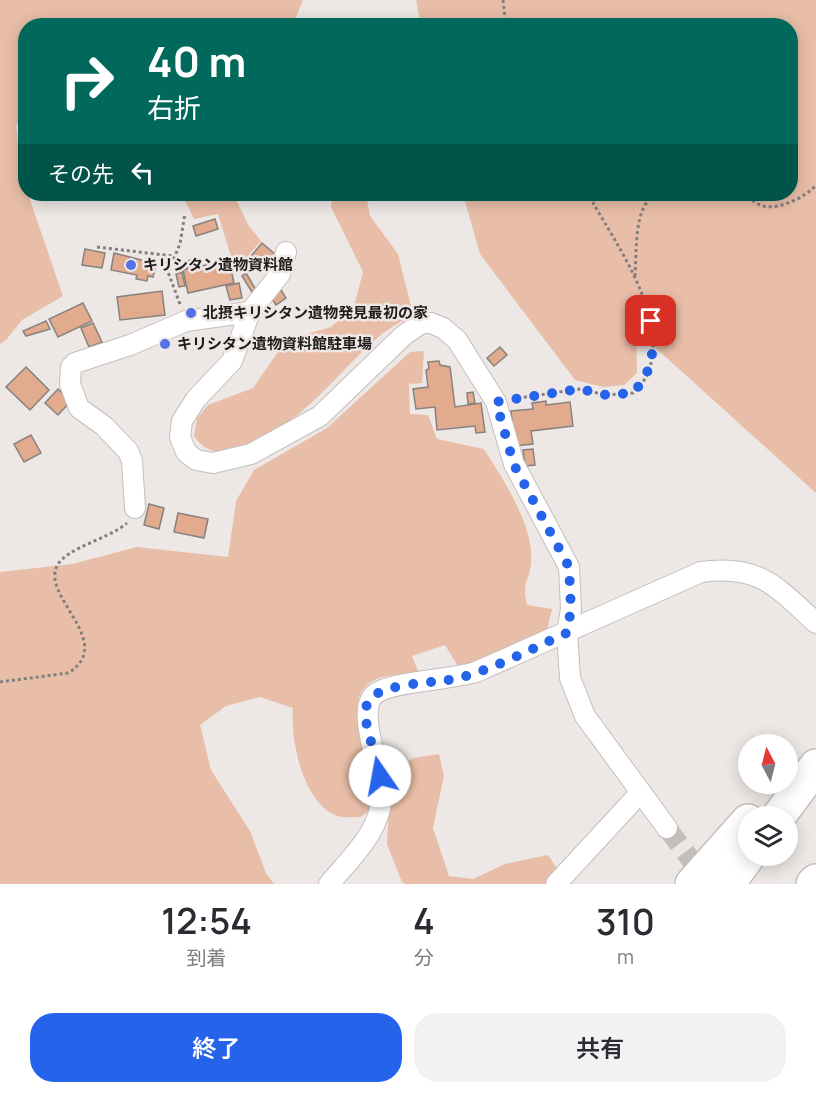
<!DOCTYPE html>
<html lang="ja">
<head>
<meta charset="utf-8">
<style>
	:root { --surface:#fff; --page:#f2f2f3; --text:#2b2b33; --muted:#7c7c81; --accent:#2563eb }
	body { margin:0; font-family:Manrope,"Noto Sans JP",sans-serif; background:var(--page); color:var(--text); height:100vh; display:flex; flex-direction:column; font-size:22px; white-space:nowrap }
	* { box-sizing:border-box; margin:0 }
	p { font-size:20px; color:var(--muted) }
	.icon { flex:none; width:33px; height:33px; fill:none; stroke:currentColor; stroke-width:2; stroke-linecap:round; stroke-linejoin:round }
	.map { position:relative; height:884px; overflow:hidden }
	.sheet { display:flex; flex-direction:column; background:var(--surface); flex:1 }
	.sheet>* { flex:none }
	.guide { position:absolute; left:18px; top:18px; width:780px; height:183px; border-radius:24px; box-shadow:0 3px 15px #0003; background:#00695c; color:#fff; overflow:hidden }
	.needle { width:39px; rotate:353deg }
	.controls { position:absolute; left:738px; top:734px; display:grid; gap:12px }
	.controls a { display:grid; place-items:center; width:60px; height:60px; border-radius:50%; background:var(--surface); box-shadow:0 3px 15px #0003; font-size:30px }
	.pin { position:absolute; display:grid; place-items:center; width:51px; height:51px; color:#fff; margin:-26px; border-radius:12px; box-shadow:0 3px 9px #0006 }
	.me { position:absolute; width:66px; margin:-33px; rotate:348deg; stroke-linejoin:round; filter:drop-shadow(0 0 4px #0008) }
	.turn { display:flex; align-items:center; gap:21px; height:126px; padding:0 30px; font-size:27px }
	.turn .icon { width:78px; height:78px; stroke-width:2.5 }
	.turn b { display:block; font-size:42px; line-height:51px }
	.then { display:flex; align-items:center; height:57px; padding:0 30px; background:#0003; gap:12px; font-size:22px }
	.eta { display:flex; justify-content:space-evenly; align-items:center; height:102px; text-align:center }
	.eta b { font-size:36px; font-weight:600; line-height:42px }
	.action { display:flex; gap:12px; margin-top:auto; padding:12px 30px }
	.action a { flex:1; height:69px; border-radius:24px; background:var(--accent); color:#fff; font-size:24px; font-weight:600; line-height:69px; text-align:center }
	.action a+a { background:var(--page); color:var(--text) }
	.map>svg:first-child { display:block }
</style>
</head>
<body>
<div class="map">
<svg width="816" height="884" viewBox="0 0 816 884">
	<rect width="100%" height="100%" fill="#ede7e5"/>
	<g fill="#e9bea8">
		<polygon points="0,0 303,0 293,25 26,26 25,122 16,125 21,174 26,194 28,194 63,296 22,320 6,340 0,344"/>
		<polygon points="416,0 816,0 816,493 636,330 637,373 624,385 603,387 575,380 480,254 463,194 790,194 790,26 421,25"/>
		<polygon points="182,194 233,194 249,226 261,241 244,260 234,266 218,214 194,219"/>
		<path d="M 333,194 L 366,194 L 370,216 L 398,254 L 413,314 C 401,322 387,329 376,339 C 330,380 298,430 237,448 C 217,453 207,454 194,436 L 197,418 L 208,405 L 253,388 L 278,352 L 296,337 L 331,327 L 354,306 L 363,272 L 331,207 Z"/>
		<path d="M 424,351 L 422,383 L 409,384 L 410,414 L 428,415 L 437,439 L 484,449 C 503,479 535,527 531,564 C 528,585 522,580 527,605 L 552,609 L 546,634 L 459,668 L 445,645 L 412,656 L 420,676 C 409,676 397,674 387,676 C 333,686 367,752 373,784 C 374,791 374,799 374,807 L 361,817 C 354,817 344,818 337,816 C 303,803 290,740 293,708 L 260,697 L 226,706 L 200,725 L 211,770 L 250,831 L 266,873 L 274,884 L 0,884 L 0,572 L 72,564 L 137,547 L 228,557 L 236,501 L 254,470 L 327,428 L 410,352 Z"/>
		<polygon points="439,754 444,776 433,828 449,876 473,879 505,864 548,855 561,874 556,884 405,884 402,882 387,844 391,770 414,758"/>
	</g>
	<g fill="#e2ab8e" stroke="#87827f" stroke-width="1.5">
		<polygon points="215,219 218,229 196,236 193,226"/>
		<polygon points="262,243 275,254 259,273 246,262"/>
		<polygon points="85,249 105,253 102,268 82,265"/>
		<polygon points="114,253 150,262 149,269 155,269 153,277 148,276 147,281 136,279 137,275 111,270"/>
		<polygon points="191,260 193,267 181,270 179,263"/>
		<polygon points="229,260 234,283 188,293 183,270"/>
		<polygon points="182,272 185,286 179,287 176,274"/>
		<polygon points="246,273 256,290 252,292 242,276"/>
		<polygon points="239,283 242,298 230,300 226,286"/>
		<polygon points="281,290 286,298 276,305 271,297"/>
		<polygon points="162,291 165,315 120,320 117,297"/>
		<polygon points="83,303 92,321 58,337 49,319"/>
		<polygon points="46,321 50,329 26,336 23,331"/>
		<polygon points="93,323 102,342 89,347 81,328"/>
		<polygon points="500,347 507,355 494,366 487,358"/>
		<polygon points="439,361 440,365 450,367 455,407 481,403 485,432 476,433 475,426 437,430 435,407 416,409 413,389 428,387 426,370 429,369 428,362"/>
		<polygon points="26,367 49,390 30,410 6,387"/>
		<polygon points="58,389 71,401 58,415 45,403"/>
		<polygon points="473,392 475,403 468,404 467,393"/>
		<polygon points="546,401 546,405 570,402 573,426 531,431 533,444 515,446 511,411 533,409 532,403"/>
		<polygon points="31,435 41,453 24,462 14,444"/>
		<polygon points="533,449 535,465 525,466 523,450"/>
		<polygon points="149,504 164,508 159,529 144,525"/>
		<polygon points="178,513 208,519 204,538 174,532"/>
	</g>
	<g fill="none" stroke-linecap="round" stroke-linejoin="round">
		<polyline stroke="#c4bebd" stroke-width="20" stroke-dasharray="20 10" stroke-linecap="butt" points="667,828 707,881"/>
		<defs>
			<g id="street">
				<polyline points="250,312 280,274 286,252"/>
				<polyline points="135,508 132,461 128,451 104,426 79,408 70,384 71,367 75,363 130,345 186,321 250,312 232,361 196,399 182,421 180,437 186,452 196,460 213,463 251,454 320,416 404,335 422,323 431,323 443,328 457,340 496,402 514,464 569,567 571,609 567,633 570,678 585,716 667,828"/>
				<path d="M 329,884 C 352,857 383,829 382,791 C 381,767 353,705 378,692 C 399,681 449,680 476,672 L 701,572 C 759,564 776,586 816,623"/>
				<polyline points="556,884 641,792"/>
			</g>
			<g id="highway">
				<polyline points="779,816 816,766"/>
				<polyline points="692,884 748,821"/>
				<polyline points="728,884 749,855"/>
				<polyline points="813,884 816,881"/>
			</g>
		</defs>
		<use href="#street" stroke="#c4bebc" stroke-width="22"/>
		<use href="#highway" stroke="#c4bebc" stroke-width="36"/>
		<g stroke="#837f7e" stroke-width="3" stroke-dasharray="3 3" stroke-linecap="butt">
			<polyline points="503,0 506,26"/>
			<path d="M 742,194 C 749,197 756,204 763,206 C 779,210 806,197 816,185"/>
			<polyline points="97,247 173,256"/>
			<path d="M 635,276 C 637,252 633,206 656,194"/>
			<polyline points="180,304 168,272 180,244 185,213"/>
			<path d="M 512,399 L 580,389 L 606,395 L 633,393 C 637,388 644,382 647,375 C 671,321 618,247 592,201 L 584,194"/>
			<path d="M 0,682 L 68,673 C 117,643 41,597 57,566 C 67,547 109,539 127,523"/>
		</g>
		<use href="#street" stroke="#fff" stroke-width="20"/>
		<use href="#highway" stroke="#fff" stroke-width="33"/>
	</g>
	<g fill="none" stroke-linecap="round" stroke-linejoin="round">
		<path stroke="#2563eb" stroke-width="10" stroke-dasharray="0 18" d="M 380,776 C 378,754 361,726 367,704 C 374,684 429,683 448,680 C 483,675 533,648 567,633 L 571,609 L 569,567 L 514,465 L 496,402 L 580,389 L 606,395 L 633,393 C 654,369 654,353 651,321"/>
	</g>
	<g fill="#5173e7" stroke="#ede7e5" stroke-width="2">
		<circle cx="131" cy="265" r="6"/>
		<circle cx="191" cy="313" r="6"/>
		<circle cx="165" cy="344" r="6"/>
	</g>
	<g text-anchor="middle" stroke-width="5" stroke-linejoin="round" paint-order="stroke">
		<g font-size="15" font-weight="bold" fill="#1e1c1b" stroke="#ede7e5" text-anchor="start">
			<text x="143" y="270">キリシタン遺物資料館</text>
			<text x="203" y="318">北摂キリシタン遺物発見最初の家</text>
			<text x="177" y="349">キリシタン遺物資料館駐車場</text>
		</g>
	</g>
</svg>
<div class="controls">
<a><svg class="needle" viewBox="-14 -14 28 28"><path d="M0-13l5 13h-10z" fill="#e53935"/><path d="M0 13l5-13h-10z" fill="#7c7c81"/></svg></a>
<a><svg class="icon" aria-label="layers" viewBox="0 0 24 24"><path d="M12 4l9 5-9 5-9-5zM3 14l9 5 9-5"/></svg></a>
</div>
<div class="pin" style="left:651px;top:321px;background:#d93025"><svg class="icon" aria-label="arrive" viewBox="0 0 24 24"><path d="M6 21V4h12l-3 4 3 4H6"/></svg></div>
<svg class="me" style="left:380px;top:776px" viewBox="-20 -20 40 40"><circle r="19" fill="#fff"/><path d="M0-13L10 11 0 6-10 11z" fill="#2563eb"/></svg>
<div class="guide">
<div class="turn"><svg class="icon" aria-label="right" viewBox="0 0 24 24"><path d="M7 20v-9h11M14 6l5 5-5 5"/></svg><div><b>40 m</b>右折</div></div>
<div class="then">その先<svg class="icon" aria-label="left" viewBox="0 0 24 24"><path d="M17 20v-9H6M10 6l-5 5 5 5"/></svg></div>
</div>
</div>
<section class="sheet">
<div class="eta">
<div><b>12:54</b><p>到着</p></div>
<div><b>4</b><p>分</p></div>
<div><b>310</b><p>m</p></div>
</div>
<div class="action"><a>終了</a><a>共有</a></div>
</section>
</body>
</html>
